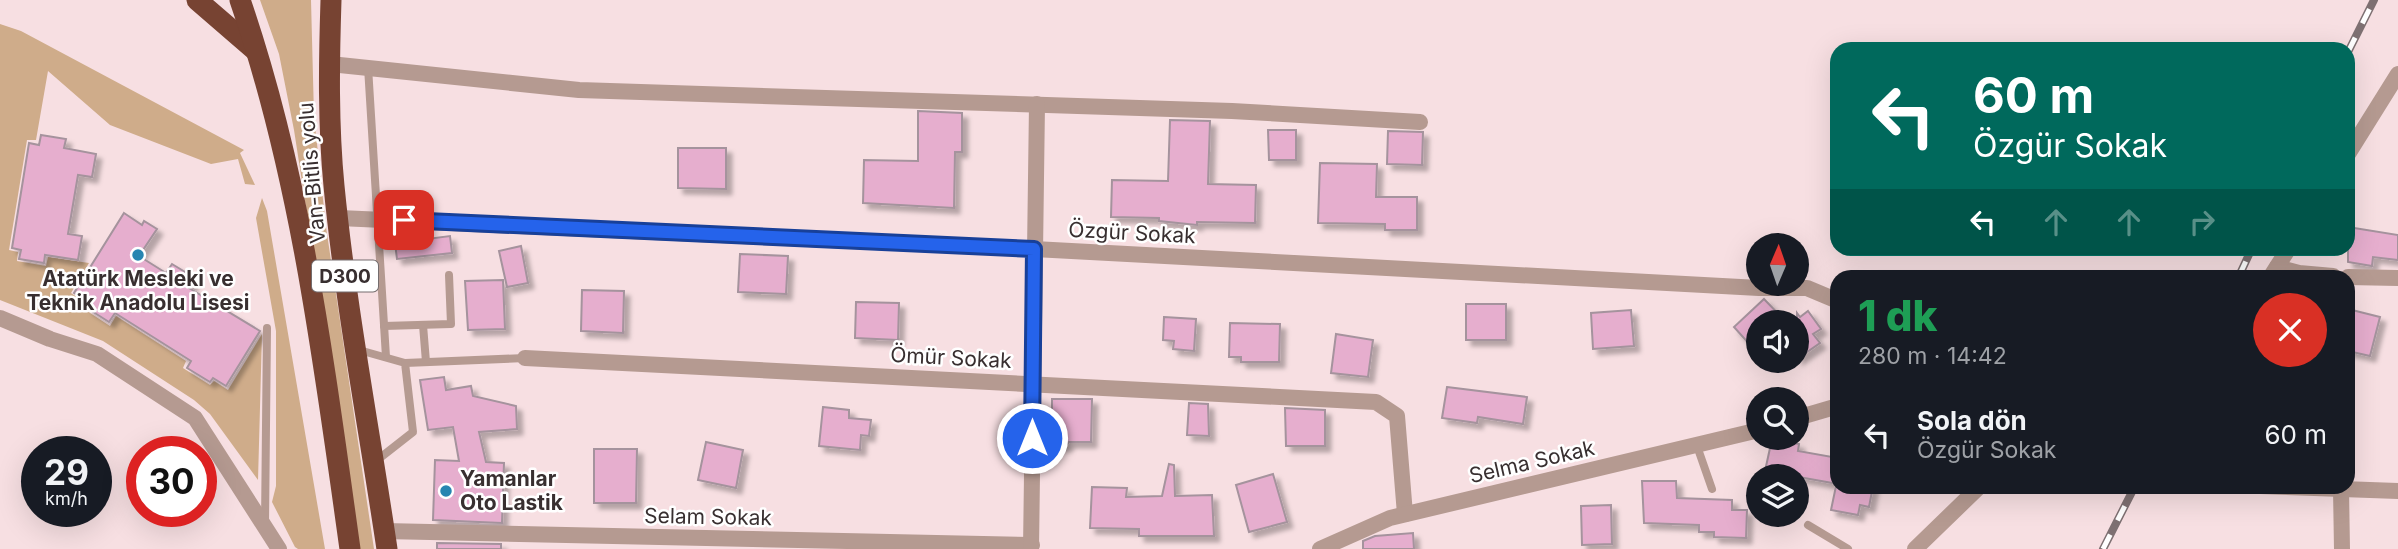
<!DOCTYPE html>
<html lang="tr">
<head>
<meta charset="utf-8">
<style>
	:root { --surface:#171b24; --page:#20242c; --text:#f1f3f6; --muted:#9ea1a6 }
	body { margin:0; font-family:Inter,sans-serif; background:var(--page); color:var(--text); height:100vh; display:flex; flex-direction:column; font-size:26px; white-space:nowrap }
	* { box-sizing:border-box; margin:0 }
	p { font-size:23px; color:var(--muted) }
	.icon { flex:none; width:38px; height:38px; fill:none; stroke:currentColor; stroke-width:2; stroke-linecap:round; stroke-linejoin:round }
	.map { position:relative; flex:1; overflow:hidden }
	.drawer { position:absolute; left:1830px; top:270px; width:525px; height:224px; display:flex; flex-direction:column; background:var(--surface); border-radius:21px; box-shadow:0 7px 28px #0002 }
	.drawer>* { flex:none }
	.banner { position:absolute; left:1830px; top:42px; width:525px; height:214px; border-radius:21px; box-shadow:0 7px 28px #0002; background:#00695c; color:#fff; overflow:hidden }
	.needle { width:46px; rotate:2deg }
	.controls { position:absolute; left:1746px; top:233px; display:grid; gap:14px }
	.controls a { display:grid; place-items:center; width:63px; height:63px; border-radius:50%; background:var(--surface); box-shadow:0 7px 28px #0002; font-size:35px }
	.speed { position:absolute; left:21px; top:436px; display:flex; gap:14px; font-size:35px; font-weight:700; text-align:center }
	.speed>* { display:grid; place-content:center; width:91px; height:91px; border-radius:50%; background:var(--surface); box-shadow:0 7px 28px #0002; line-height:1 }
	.speed small { font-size:18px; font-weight:400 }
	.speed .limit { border:10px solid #d22; background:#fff; color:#111 }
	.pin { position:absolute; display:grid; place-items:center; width:60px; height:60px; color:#fff; margin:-30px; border-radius:14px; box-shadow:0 4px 10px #0006 }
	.me { position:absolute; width:77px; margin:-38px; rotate:0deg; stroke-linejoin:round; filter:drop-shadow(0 0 5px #0008) }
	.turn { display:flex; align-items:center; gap:24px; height:147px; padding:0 28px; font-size:32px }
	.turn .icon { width:91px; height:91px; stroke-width:2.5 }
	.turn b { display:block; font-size:49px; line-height:60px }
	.lanes { display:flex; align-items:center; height:66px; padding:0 28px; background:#0003; justify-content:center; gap:35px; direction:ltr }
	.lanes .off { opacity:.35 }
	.round { display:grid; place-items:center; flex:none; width:74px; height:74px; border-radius:37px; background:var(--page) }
	.headline { display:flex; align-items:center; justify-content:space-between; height:119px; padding:0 28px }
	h1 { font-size:42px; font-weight:800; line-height:52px; color:#1e9e55 }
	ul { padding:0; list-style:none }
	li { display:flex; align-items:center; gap:21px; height:91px; padding:0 28px }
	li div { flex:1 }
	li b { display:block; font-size:26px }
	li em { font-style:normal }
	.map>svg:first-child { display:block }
</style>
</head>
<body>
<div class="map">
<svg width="2398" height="549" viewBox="0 0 2398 549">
	<defs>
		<filter id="shadow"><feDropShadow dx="5.5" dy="5.5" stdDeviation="2" flood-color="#0004"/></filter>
	</defs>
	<rect width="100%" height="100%" fill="#f7dfe2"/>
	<g fill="#cfac8a">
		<polygon points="260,0 311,0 314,116 326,227 374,549 359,549 294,130 279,54"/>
		<polygon points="0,24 21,31 244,150 240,153 255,185 245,184 238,159 211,164 110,125 48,71 36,140 27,140 9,250 18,252 17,261 46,266 48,257 89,263 71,293 87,304 84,309 110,326 116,316 186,361 183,368 210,385 214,381 228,390 262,334 258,480 210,414 194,400 103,341 0,300"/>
		<polygon points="262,198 267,211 325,549 298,549 295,547 272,502 276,486 276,331 256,218"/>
	</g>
	<g fill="#e6aece" stroke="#a5939d" stroke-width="2" filter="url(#shadow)">
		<polygon points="918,111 962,113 962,152 955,152 954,208 863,203 864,160 918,161"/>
		<polygon points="1170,120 1210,121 1208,184 1256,185 1255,223 1197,222 1197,225 1159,221 1159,218 1111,217 1112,180 1168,181"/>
		<polygon points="1268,130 1296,130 1296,160 1269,160"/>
		<polygon points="1388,131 1423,132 1422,165 1387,164"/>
		<polygon points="41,135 66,139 64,148 96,154 92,177 78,175 68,234 82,236 78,260 45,255 44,263 19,259 21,250 12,248 29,143 39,145"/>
		<polygon points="678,148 726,148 726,189 678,188"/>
		<polygon points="1320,163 1377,164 1376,197 1417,197 1417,230 1385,230 1385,224 1318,223"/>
		<polygon points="124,213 142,225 144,221 157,229 139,256 166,273 172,264 195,278 189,288 260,331 226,386 213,378 210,382 187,368 191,361 115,313 109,322 87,308 90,303 74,293"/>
		<polygon points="2348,227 2398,235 2398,260 2373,257 2372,266 2348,262"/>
		<polygon points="450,236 452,253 397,259 395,243"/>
		<polygon points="521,246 528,283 507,287 499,251"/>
		<polygon points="740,254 788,256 786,294 738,292"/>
		<polygon points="503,280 505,329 468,330 465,281"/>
		<polygon points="582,290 624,291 623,333 581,331"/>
		<polygon points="1764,299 1786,322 1759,322 1759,355 1734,327"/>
		<polygon points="856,302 899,303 898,340 855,338"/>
		<rect x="1466" y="304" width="40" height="36"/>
		<polygon points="2348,309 2380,317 2370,356 2348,351"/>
		<polygon points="1631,310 1634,346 1593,349 1591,313"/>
		<polygon points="1808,311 1821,329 1813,334 1820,343 1797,359 1797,313 1800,317"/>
		<polygon points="1164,317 1196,319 1194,351 1173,349 1174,341 1163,340"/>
		<polygon points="1230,323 1280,324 1279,362 1241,362 1241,357 1229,357"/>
		<polygon points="1336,334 1373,340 1368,377 1331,373"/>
		<polygon points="444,377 446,390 471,386 473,396 516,406 517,429 479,432 486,462 504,463 502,523 433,520 435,460 459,461 453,427 428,430 420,380"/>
		<polygon points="1447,387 1527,397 1523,424 1478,417 1477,423 1442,418"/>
		<polygon points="1052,399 1092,399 1091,442 1069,442 1066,446 1053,445 1055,422 1052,421"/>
		<polygon points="1189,403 1208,404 1209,436 1187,435"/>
		<polygon points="823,407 849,410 849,418 871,420 869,436 861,435 860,450 819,446"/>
		<polygon points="1285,408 1325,410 1325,446 1286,446"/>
		<polygon points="1772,439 1799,444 1798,451 1838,458 1838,484 1765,471"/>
		<polygon points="706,442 743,450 736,488 698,480"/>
		<polygon points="594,449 637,449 636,503 594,503"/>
		<polygon points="1169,464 1174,465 1175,496 1212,495 1214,536 1139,536 1139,529 1090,528 1092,487 1127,488 1126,497 1162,496"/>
		<polygon points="1273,474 1287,522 1249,532 1236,485"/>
		<polygon points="1642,481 1676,481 1677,498 1732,500 1732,510 1747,510 1746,538 1714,537 1714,532 1699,532 1699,525 1644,523"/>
		<polygon points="1836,486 1873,486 1869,507 1860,505 1858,515 1831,510"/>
		<polygon points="1611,505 1612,544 1582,545 1581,506"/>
		<polygon points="1413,533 1414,549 1363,549 1363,541 1375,536"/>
		<polygon points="437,543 501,544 501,549 437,549"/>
	</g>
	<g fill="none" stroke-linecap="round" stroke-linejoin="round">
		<g stroke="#b59a91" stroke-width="8">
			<polyline points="368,67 386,357"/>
			<polyline points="423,325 426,362"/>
			<polyline points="384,326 451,324 449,275"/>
			<polyline points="359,350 405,363 413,432 376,461"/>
			<polyline points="405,363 525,358"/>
			<polyline points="1697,446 1712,489"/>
			<polyline points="265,524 267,328"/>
			<polyline points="1808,525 1848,549"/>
		</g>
		<g stroke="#b59a91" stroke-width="16">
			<polyline points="330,64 579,90 1232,111 1420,122"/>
			<polyline points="2348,154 2398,74"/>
			<polyline points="339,218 1034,249 1759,288 1807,288 1838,301"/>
			<polyline points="2277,267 2299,273 2333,276"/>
			<polyline points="2271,276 2289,248"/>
			<polyline points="2348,277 2398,278"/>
			<polyline points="0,318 50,339 97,354 195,418 279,549"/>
			<polyline points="525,358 1376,402 1397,416 1405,514"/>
			<polyline points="1797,418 1838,406"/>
			<polyline points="2260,486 2398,491"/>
			<polyline points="2341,489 2342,549"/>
			<polyline points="384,531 1032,545"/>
			<polyline points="1031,549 1037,104"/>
			<polyline points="1320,549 1390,518 1759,430"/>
			<polyline points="1915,549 1980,486"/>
		</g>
		<g stroke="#774332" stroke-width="21">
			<polyline points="197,0 256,51"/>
			<path d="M 240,0 C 301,177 324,364 350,549"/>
			<path d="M 331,0 C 329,62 328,124 334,186 C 346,308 369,428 387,549"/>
		</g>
		<defs>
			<g id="rail">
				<polyline points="2348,52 2374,0"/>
				<polyline points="2239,276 2252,248"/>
				<polyline points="2103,549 2135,486"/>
			</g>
		</defs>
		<use href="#rail" stroke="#7e7072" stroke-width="8"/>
		<use href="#rail" stroke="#fff" stroke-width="5" stroke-dasharray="16" stroke-linecap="butt"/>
	</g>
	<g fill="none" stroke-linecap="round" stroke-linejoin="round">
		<defs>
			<polyline id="route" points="404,220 1034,249 1032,438"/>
		</defs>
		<use href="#route" stroke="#184099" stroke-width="18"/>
		<use href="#route" stroke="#2563eb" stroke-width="12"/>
	</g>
	<g fill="#2785b1" stroke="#fff" stroke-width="2.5">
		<circle cx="138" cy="255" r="7"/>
		<circle cx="446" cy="491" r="7"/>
	</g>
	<g text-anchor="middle" stroke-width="5" stroke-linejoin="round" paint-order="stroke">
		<rect fill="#fff" stroke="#746d6e" stroke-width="2" x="312" y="260.5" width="66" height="31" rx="5"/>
		<g font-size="19" font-weight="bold" fill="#382f30">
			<text x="345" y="283">D300</text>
		</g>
		<g font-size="21" fill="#382f30" stroke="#fff">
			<text transform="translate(312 173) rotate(-95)" y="7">Van-Bitlis yolu</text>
			<text transform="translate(1132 233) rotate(3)" y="7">Özgür Sokak</text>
			<text transform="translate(951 358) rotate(3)" y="7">Ömür Sokak</text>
			<text transform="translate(1532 462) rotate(-13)" y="7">Selma Sokak</text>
			<text transform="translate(708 517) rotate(1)" y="7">Selam Sokak</text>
		</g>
		<g font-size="21" font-weight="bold" fill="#382f30" stroke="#fff">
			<text x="138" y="286">Atatürk Mesleki ve<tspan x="138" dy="24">Teknik Anadolu Lisesi</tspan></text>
			<text x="460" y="486" text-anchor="start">Yamanlar<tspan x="460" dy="24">Oto Lastik</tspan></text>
		</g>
	</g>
</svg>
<div class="controls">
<a><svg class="needle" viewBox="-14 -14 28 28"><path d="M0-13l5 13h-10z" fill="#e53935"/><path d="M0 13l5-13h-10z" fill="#9ea1a6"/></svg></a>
<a><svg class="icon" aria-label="sound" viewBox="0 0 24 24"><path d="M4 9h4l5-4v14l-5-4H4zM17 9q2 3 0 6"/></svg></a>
<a><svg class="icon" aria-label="search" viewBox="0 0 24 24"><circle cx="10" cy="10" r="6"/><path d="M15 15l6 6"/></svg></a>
<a><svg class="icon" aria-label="layers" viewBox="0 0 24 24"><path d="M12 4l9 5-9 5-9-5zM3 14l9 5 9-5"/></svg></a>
</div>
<div class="speed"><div>29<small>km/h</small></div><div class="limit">30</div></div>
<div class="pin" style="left:404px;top:220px;background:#d93025"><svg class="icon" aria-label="arrive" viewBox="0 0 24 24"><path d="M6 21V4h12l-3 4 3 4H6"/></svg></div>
<svg class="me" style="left:1032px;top:438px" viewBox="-20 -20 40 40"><circle r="17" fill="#2563eb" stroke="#fff" stroke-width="3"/><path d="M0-11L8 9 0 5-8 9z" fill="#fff"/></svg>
<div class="banner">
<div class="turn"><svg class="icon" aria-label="left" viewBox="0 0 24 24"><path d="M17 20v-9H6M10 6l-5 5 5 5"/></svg><div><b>60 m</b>Özgür Sokak</div></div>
<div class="lanes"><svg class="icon" aria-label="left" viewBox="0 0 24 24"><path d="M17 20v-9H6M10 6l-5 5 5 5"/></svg><svg class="icon off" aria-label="ahead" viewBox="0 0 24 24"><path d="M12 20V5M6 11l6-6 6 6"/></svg><svg class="icon off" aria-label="ahead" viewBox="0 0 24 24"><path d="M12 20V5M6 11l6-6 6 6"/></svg><svg class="icon off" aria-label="right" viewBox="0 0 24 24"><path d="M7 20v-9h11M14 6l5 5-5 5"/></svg></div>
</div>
<section class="drawer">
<div class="headline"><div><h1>1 dk</h1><p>280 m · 14:42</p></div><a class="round" style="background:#d93025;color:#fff"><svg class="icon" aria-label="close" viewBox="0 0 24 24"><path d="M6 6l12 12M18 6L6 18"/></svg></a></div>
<ul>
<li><svg class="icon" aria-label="left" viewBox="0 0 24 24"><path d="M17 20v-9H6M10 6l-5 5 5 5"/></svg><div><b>Sola dön</b><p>Özgür Sokak</p></div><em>60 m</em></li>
</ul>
</section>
</div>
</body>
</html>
